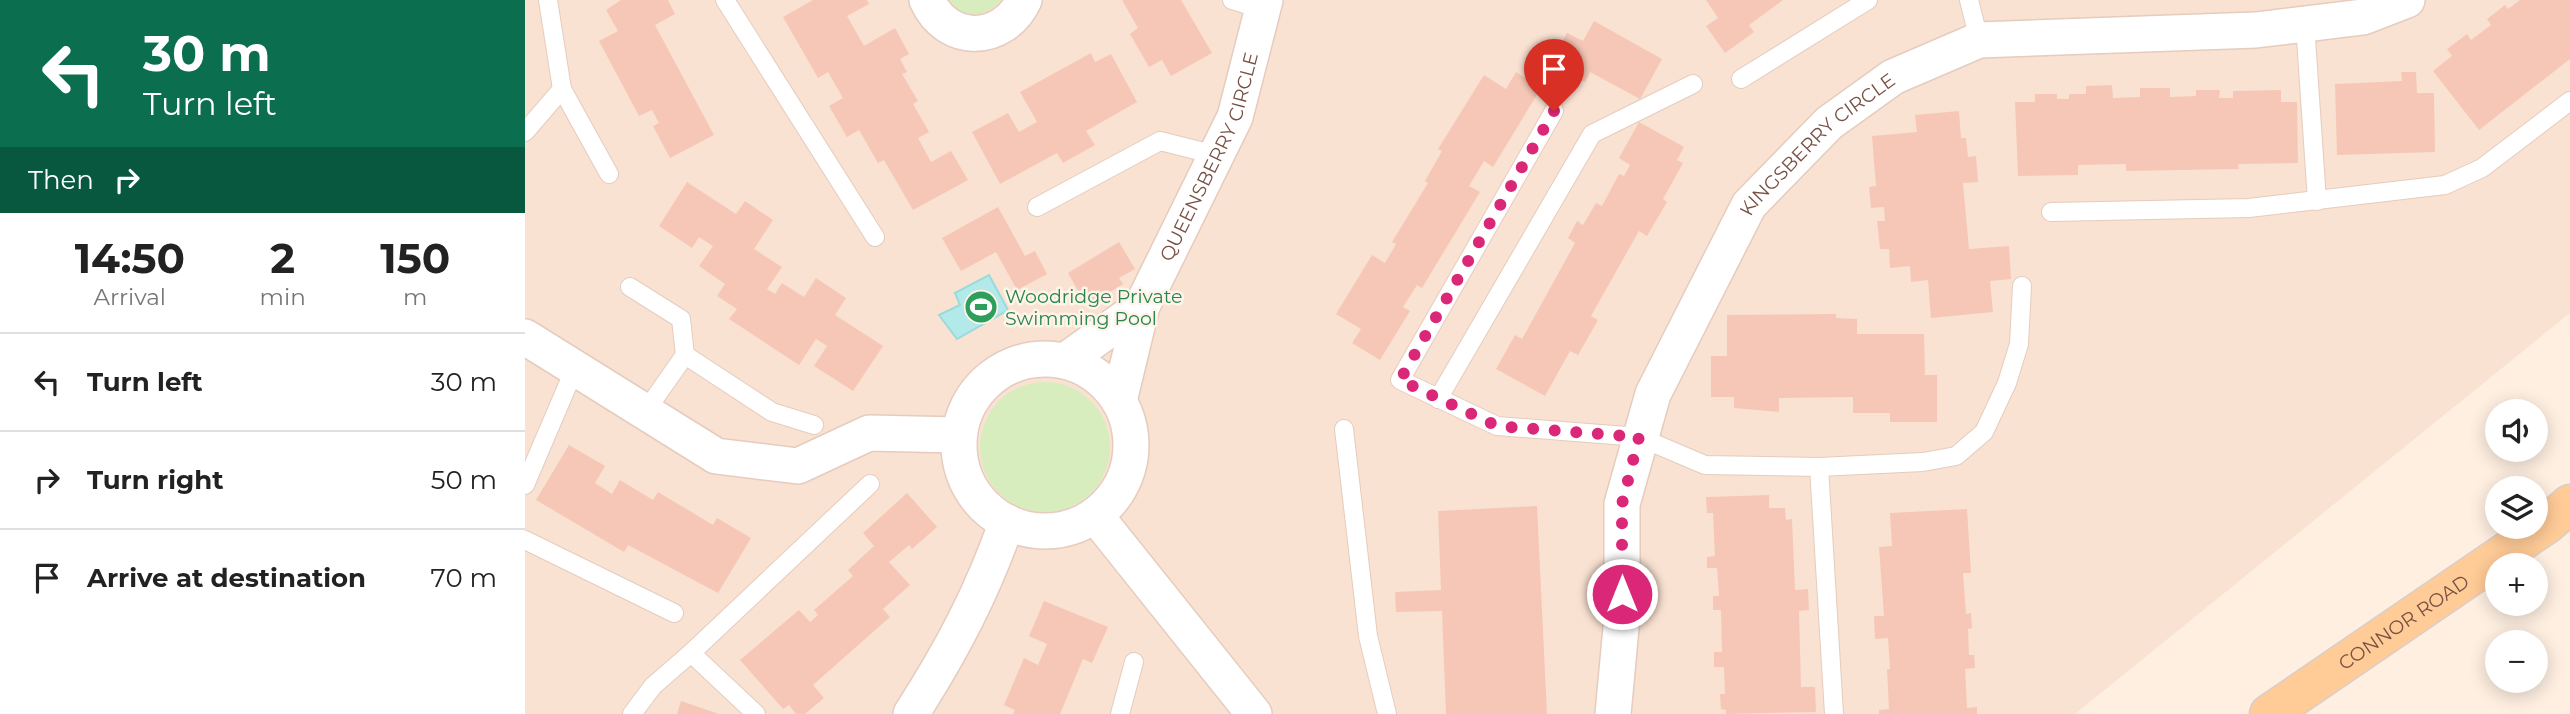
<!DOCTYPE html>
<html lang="en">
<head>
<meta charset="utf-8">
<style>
	:root { --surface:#fff; --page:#f2f2f2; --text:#222; --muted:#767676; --line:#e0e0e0 }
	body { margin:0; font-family:Montserrat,sans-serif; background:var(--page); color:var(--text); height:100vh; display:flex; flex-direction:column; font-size:26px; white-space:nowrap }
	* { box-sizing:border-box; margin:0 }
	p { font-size:23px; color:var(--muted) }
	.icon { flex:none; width:38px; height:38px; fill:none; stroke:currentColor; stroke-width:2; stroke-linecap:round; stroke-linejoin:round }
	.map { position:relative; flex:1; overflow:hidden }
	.side { display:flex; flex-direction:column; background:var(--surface); width:525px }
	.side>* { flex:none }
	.hud { background:#0b6e4f; color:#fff; overflow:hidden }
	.tools { position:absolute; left:1960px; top:399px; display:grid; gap:14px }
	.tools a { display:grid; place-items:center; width:63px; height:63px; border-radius:50%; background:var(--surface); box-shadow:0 4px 18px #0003; font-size:35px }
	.pin { position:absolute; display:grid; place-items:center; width:60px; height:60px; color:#fff; margin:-72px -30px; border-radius:50% 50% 50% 0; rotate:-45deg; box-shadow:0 0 7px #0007 }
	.pin .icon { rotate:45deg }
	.me { position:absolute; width:77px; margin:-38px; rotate:0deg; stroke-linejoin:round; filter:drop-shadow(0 0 5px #0008) }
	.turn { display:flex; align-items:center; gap:24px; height:147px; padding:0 28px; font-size:32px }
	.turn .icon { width:91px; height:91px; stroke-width:2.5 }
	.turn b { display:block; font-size:49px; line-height:60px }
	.then { display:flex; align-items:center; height:66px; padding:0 28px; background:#0003; gap:14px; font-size:26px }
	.eta { display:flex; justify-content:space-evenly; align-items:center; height:119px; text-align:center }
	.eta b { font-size:42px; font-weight:700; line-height:49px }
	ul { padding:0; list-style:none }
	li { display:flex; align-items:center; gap:21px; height:98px; padding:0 28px; border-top:2px solid var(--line) }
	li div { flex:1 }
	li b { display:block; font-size:26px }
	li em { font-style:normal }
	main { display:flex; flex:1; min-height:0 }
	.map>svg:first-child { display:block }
</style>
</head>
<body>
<main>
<section class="side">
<div class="hud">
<div class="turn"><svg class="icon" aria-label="left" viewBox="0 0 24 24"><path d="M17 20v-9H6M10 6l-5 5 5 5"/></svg><div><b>30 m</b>Turn left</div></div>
<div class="then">Then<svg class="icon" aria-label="right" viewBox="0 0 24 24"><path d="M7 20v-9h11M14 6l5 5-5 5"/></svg></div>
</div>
<div class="eta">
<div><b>14:50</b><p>Arrival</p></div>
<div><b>2</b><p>min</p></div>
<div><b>150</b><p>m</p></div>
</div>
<ul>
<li><svg class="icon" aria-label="left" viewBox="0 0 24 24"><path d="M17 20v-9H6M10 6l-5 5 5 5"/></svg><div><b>Turn left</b></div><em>30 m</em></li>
<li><svg class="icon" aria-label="right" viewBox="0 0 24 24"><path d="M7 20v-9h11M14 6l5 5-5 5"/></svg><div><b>Turn right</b></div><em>50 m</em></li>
<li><svg class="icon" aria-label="arrive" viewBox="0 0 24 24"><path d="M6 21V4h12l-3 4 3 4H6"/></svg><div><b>Arrive at destination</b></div><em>70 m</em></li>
</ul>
</section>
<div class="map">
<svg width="2045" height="714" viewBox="0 0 2045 714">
	<rect width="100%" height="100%" fill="#feefe1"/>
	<polygon fill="#f9e2d2" points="0,0 2045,0 2045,313 1550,714 0,714"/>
	<g fill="#d7edbe">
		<path d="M 423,0 L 476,0 C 461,18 437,21 423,0 Z"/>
		<circle cx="520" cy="447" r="65"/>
	</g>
	<polygon fill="#b4e9ea" stroke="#99dbdc" stroke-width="2" points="464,275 483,310 432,339 414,315 435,305 430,293"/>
	<g fill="#f6c7b6">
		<polygon points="96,0 143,0 150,14 130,25 189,135 145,158 128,126 134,123 127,110 114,116 74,41 93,31 81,10"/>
		<polygon points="288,0 342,0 344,4 322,16 339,46 370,28 384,54 375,59 382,72 377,74 393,101 388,104 404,132 393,138 406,162 426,151 443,180 388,210 359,160 353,163 334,130 322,137 304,106 318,98 303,72 293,78 258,17"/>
		<polygon points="597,0 656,0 687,53 646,76 637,60 624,67 605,34 613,28"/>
		<polygon points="1181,0 1258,0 1224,25 1229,32 1200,53 1181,26 1193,18"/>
		<polygon points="1995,0 2045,0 2045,59 1954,130 1908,71 1927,56 1922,49 1942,34 1946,40 1966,25 1962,19 1980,5 1983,9"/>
		<polygon points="1069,21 1137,59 1115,99 1065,72 1060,82 1025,63 1042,33 1058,41"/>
		<polygon points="566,53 570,62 586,54 612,102 561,131 570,145 538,163 532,153 475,184 447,132 483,113 494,132 512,122 495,92"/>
		<polygon points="991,72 1016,88 968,167 959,161 944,186 955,192 897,288 892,285 878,307 885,311 855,360 827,343 836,329 811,314 847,255 860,263 871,244 867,242 903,183 900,181 917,151 913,149 959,75 981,89"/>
		<polygon points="1876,72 1891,72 1892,93 1909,93 1910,152 1812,155 1810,84 1877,81"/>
		<polygon points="1587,85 1588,98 1615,97 1615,88 1645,88 1645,97 1671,96 1671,90 1695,90 1694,98 1708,98 1708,91 1756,90 1756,102 1772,102 1773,163 1713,164 1714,169 1601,171 1601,164 1553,165 1553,175 1493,176 1490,102 1510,102 1510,94 1532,94 1532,99 1544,99 1544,94 1561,94 1561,86"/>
		<polygon points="1434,111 1436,138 1441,138 1443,157 1451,156 1453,182 1438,183 1444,249 1484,246 1486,279 1465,281 1468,312 1406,318 1403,280 1386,282 1385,266 1365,268 1364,249 1355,249 1352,221 1360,221 1359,207 1346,208 1344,187 1351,186 1347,136 1392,132 1390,115"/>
		<polygon points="1114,122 1159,147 1152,160 1158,163 1138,199 1142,202 1122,236 1114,231 1066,316 1073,320 1053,355 1045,351 1020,396 971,369 990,335 997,339 1050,243 1043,238 1052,221 1058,225 1071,203 1077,206 1094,174 1099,176 1105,165 1094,158"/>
		<polygon points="162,182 211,214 220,201 248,220 229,249 257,267 242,289 250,294 257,283 279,297 291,278 321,298 310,315 358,346 328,391 289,366 302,346 291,339 274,365 204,319 212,309 192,296 200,284 174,266 188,246 174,237 167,248 134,226"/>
		<polygon points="473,207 500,256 510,251 522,274 492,290 471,252 436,271 417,238"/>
		<polygon points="594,242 610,269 594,278 598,284 562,306 543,273"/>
		<polygon points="1311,314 1311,318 1332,319 1332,334 1399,334 1400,375 1412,375 1412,422 1365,422 1365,413 1328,413 1328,397 1254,398 1254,412 1209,408 1209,397 1186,397 1186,356 1202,356 1202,315"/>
		<polygon points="44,445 80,466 70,483 87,494 95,480 128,500 133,492 188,525 192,518 226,538 193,593 103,545 99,552 11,500"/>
		<polygon points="382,493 412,527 387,549 384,545 364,562 385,585 358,609 365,617 288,685 299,698 280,714 271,714 264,705 258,709 215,660 274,610 285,622 293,615 289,610 328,576 323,570 349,546 338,533"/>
		<polygon points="1244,495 1244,508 1260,508 1261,520 1267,519 1270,590 1283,589 1284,610 1274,611 1276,687 1290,687 1291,712 1201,714 1201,710 1196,709 1195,694 1200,694 1199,667 1189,667 1189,652 1197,652 1196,610 1188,610 1188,596 1194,596 1192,568 1182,568 1182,557 1190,556 1188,513 1182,513 1181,497"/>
		<polygon points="1012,506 1022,714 921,714 917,611 871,612 870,592 916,590 913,511"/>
		<polygon points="1442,509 1446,573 1438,573 1441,614 1446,613 1447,628 1443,629 1444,655 1449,655 1450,668 1440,669 1442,708 1452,707 1452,714 1354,714 1354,710 1364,709 1362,669 1365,669 1363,638 1350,639 1349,616 1359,616 1354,547 1367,546 1365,513"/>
		<polygon points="519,601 583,627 567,663 558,659 535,714 488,714 490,710 479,705 499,658 513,665 522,644 504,636"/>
		<polygon points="156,701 194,714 152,714"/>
	</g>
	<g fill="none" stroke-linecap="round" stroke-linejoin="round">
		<defs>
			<g id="service">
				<polyline points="23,0 37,89 84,174"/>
				<polyline points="200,0 350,237"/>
				<polyline points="707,0 739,10"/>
				<polyline points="1444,0 1454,40"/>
				<polyline points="1780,24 1792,201"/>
				<polyline points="1216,79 1343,0"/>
				<polyline points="1029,111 875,380 972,426 1114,437 1180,465 1294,467 1398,462 1431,456 1459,432 1482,383 1494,344 1497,286"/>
				<polyline points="0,132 37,89"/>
				<polyline points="512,207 635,141 691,155"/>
				<polyline points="1526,212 1724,208 1920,185 1957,168 2045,101"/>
				<polyline points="105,287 156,319 160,355 247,412 289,425"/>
				<polyline points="913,399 1067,134 1168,84"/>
				<polyline points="120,412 160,355"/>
				<polyline points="819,429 843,636 862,714"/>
				<polyline points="1294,467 1309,714"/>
				<polyline points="0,485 50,368"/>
				<polyline points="0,540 149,613"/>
				<polyline points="107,714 128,686 166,653"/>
				<polyline points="231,714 166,653 345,484"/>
				<polyline points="595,714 609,662"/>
			</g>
			<g id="minor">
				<path d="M 402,0 C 422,45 478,44 499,0"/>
				<polyline points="0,337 191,456 273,466 344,433 434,435"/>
				<circle cx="520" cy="445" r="86"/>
				<polyline points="540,361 617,306"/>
				<path id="s1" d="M 594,401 L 617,306 L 710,117 L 740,0"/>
				<polyline points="570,515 729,714"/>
				<path d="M 386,714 C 427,650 456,595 482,522"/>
				<path id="s2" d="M 1088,714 L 1097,617 L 1097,504 L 1128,394 L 1224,205 L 1304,123 L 1368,77 L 1454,40 L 1731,30 L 1838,17 L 1882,0"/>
			</g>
			<g id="primary">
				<path id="s3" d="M 1744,714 L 2022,524 L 2045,504"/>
			</g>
		</defs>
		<use href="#service" stroke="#e5ccbe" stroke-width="20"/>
		<use href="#minor" stroke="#e5ccbe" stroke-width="38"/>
		<use href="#primary" stroke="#d9cecb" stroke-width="41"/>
		<use href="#service" stroke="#fff" stroke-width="18"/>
		<use href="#minor" stroke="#fff" stroke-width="35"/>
		<use href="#primary" stroke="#ffcb97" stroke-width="38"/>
	</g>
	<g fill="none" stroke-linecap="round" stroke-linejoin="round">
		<polyline stroke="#db2777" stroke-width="12" stroke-dasharray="0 21.6" points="1029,111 875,380 972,426 1114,437 1097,504 1097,594"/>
	</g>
	<defs>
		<symbol id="stadium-disc" viewBox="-11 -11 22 22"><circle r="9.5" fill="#2e9e5b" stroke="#fff4e9"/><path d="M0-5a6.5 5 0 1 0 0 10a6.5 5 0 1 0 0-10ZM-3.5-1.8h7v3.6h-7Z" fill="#fff"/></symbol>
	</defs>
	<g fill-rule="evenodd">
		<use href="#stadium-disc" x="437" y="288" width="38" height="38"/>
	</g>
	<g text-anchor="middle" stroke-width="5" stroke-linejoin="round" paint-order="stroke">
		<g font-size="19" fill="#785145" stroke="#fff4e9">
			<text dy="7" stroke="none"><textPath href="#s2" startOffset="628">KINGSBERRY CIRCLE</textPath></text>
			<text dy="7" stroke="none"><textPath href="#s1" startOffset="262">QUEENSBERRY CIRCLE</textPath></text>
			<text dy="7" stroke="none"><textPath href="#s3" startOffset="163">CONNOR ROAD</textPath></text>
		</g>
		<g font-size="19" fill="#27864d" stroke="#fff4e9" text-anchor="start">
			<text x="480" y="303">Woodridge Private<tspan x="480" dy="22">Swimming Pool</tspan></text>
		</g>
	</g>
</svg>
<div class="tools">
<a><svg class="icon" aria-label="sound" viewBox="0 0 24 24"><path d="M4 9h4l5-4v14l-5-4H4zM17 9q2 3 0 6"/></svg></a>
<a><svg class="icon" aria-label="layers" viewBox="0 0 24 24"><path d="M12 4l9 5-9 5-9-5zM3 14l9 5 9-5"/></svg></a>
<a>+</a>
<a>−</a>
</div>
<div class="pin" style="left:1029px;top:111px;background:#d93025"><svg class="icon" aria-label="arrive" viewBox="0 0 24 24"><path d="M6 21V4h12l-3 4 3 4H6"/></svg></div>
<svg class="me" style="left:1097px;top:594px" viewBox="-20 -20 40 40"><circle r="17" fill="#db2777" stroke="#fff" stroke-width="3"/><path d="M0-11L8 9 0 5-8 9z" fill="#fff"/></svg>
</div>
</main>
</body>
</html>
